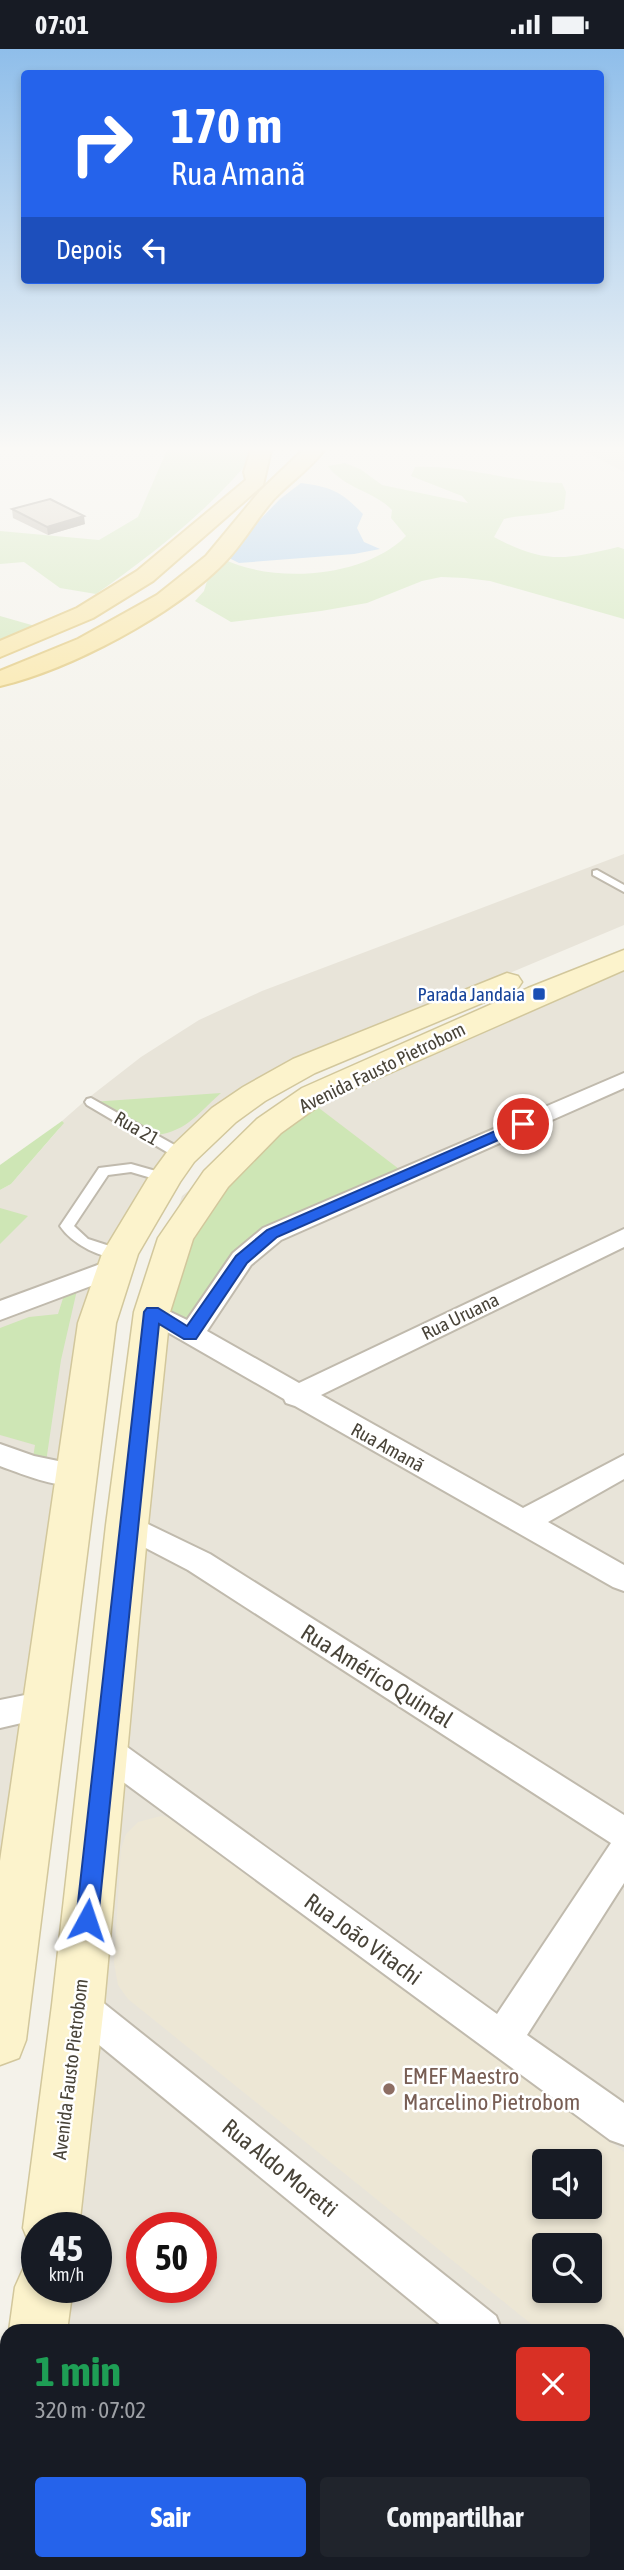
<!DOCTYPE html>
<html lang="pt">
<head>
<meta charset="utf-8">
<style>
	:root { --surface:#171b24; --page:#20242c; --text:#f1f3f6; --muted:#9ea1a6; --accent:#2563eb }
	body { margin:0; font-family:"Asap Condensed",sans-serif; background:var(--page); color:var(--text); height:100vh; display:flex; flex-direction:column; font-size:26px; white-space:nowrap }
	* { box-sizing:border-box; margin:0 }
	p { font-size:23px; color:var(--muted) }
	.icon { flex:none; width:38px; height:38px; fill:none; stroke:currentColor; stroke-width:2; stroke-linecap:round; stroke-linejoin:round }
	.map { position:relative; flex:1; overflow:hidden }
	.panel { position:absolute; left:0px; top:2275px; width:625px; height:247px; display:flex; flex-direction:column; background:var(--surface); border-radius:21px 21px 0 0; box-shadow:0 4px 10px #0003 }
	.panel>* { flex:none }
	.top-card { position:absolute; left:21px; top:21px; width:583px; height:214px; border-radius:7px; box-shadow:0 4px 10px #0003; background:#2563eb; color:#fff; overflow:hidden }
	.buttons { position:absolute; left:532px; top:2100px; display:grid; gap:14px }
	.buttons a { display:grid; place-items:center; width:70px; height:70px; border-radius:7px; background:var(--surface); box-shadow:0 4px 10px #0003; font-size:35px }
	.speed { position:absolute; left:21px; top:2163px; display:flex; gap:14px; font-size:35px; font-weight:700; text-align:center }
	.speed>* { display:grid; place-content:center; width:91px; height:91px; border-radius:50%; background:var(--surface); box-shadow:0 4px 10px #0003; line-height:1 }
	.speed small { font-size:18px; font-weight:400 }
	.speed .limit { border:10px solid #d22; background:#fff; color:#111 }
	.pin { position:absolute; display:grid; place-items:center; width:60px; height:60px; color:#fff; margin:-30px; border:4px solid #fff; border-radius:50%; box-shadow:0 2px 7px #0007 }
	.me { position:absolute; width:77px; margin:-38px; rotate:5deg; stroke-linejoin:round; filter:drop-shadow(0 0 5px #0008) }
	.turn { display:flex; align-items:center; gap:24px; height:147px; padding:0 35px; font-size:32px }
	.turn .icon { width:91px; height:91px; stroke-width:2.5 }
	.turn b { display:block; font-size:49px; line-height:60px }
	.then { display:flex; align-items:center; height:66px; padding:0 35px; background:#0003; gap:14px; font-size:26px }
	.round { display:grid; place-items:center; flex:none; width:74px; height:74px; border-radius:7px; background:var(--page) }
	.head { display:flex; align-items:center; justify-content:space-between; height:119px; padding:0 35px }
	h1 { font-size:42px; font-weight:700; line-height:52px; color:#1e9e55 }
	.action { display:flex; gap:14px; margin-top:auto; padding:14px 35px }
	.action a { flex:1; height:80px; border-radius:7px; background:var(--accent); color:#fff; font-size:28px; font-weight:700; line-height:80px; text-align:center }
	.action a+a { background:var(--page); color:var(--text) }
	.status { display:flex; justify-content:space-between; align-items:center; height:49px; padding:0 35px; background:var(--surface); direction:ltr }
	.status svg { height:19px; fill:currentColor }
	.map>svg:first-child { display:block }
</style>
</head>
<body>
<div class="status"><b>07:01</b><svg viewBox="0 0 49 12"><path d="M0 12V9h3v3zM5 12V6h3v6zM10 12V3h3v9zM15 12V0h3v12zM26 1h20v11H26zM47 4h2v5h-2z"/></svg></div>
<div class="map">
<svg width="624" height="2521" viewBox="0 0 624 2521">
	<rect width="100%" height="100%" fill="#f4f2ea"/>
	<g fill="#e8e4d9" fill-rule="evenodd">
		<polygon points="582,401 624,401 624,423"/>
		<polygon points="624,805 624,876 283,1019 113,1188 0,1833 0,1141 11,1135 59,1080 62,1072 87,1050 141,1008 199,971 262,942"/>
		<path d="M 624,904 L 624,2521 L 30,2521 L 31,2515 L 618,2515 L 618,2282 L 51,2282 L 55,2238 L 96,2238 L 96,2179 L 60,2179 L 139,1278 L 182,1147 L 319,1039 ZM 544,2112 L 590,2112 L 590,2158 L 544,2158 ZM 142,2179 L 201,2179 L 201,2238 L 142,2238 ZM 544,2196 L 590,2196 L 590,2242 L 544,2242 Z"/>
	</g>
	<path fill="#ede7d5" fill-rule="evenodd" d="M 161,1767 L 176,1770 L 624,2103 L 624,2349 L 618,2344 L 618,2282 L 540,2282 L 128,1950 L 118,1936 L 114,1914 L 121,1800 L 126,1785 L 138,1773 ZM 544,2112 L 590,2112 L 590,2158 L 544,2158 ZM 544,2196 L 590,2196 L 590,2242 L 544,2242 Z"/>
	<g fill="#cee6b5">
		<path d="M 167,401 L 258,401 C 213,458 156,503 96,545 L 60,539 L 24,513 L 0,515 L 0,482 L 99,491 L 138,468 Z"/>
		<path d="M 345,414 L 360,420 L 382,436 L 468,454 L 462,447 L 411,427 L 415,418 C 466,416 512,434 562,434 L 566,443 L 564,460 C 543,467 524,465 504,470 L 494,488 C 545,515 564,511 618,498 L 624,500 L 624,570 L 490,532 L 465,529 L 441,528 L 422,532 L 367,554 L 321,562 L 231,573 L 195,552 L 204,542 L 211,519 L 223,510 C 275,535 364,529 406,487 L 391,469 L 392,461 C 374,442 343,439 328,417 Z"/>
		<polygon points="0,567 35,577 0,593"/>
		<path d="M 221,1044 C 195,1067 186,1084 149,1087 L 91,1053 Z"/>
		<polygon points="315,1056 399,1120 264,1180 186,1277 161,1261 189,1189 224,1141 260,1098"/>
		<polygon points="62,1072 64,1074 11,1135 0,1141 0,1116"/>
		<polygon points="0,1159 28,1167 0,1195"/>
		<polygon points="77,1241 61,1311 46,1413 33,1409 35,1396 0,1386 0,1279 29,1268 58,1265 64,1246"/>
	</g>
	<path fill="#aaceee" d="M 301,434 C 332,438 342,443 363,465 L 357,479 L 364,493 L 380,500 L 354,505 L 239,514 L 225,507 L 280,450 Z"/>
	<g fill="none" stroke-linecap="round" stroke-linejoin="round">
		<defs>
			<g id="lane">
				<polygon points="597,821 624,836 624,843 593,826 593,822"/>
				<polygon points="91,1049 187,1103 188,1106 187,1109 177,1109 87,1056 85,1053 87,1050"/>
				<path d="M 131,1115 L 170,1126 L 171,1129 L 165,1133 L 131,1123 L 108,1126 L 74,1177 L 88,1190 L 125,1202 L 127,1205 L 125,1208 C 103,1212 72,1195 60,1177 L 99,1119 Z"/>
			</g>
			<g id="street">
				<polygon points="624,1024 624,1039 281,1191 251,1216 207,1282 299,1334 624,1180 624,1198 321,1346 523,1459 624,1406 624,1430 548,1473 624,1516 624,1542 613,1538 295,1357 286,1354 284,1350 143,1269 139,1263 143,1257 152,1254 187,1271 233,1204 263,1179"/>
				<polygon points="114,1210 123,1213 127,1219 123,1225 0,1271 0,1252"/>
				<path d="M 0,1395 L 34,1407 L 87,1418 L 91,1426 L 87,1434 C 61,1442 25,1426 0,1417 Z"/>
				<polygon points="127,1465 210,1505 624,1766 624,1834 527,1986 624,2054 624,2096 610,2091 92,1710 88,1700 92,1690 104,1686 116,1690 497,1965 611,1794 188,1521 117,1484 112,1476 117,1468"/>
				<polygon points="45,1642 56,1646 61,1656 56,1666 0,1679 0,1651"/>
				<polygon points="78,1938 91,1944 496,2267 502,2282 448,2282 65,1968 60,1956 65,1944"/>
				<polygon points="618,2372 624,2375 624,2421 618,2418"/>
				<polygon points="166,2515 215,2515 218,2521 169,2521"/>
			</g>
			<g id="secondary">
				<polygon points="624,901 624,921 324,1053 281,1084 228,1138 193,1190 170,1263 148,1476 104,1956 79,2179 37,2179 37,2201 31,2199 23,2179 52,1956 106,1476 134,1263 158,1189 204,1122 257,1070 302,1039 528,939"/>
				<polygon points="507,924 518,927 522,933 518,939 315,1024 265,1052 236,1073 194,1113 180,1133 138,1205 116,1274 26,1991 19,2009 0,2016 0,1812 78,1274 102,1205 148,1129 170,1099 212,1059 243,1038 293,1010"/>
				<polygon points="37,2212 37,2238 73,2238 67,2282 9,2282 15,2238 24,2218"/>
				<polygon points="7,2485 7,2515 44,2515 43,2521 0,2521 0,2488"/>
			</g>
			<g id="primary">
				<polygon points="251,401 271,401 263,436 153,532 93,569 0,608 0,592 77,559 137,522 246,431 244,423"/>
				<path d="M 303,401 L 324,401 C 310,420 290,433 274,450 C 256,470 243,495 224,514 C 173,566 71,620 0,637 L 0,622 L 78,590 L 157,546 L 206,507 L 260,442 Z"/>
			</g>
		</defs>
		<use href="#lane" stroke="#c0baad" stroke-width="4"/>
		<use href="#street" stroke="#c0baad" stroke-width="4"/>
		<use href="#secondary" stroke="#d2c79c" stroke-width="3"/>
		<use href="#primary" stroke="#dfc36e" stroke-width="4"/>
		<use href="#lane" fill="#fff" fill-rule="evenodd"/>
		<use href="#street" fill="#fff" fill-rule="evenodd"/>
		<use href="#secondary" fill="#fcf3cc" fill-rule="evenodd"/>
		<use href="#primary" fill="#fae59e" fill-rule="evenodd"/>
	</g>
	<polygon fill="#b8b1a5" points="12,460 85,475 48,486 13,469"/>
	<polygon fill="#969086" points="84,467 85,475 48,486 47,478"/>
	<polygon fill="#d6cec0" stroke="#969086" stroke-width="2" points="50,450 84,467 47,478 12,460"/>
	<linearGradient id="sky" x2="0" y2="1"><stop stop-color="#8fbeea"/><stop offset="0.53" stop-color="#faf9f6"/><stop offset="1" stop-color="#faf9f6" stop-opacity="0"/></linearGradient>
	<rect width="624" height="754" fill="url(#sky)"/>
	<polygon fill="#2563eb" stroke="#184099" stroke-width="2" points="523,1070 528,1072 528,1078 277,1188 247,1214 196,1290 184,1290 159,1275 98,1871 94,1878 87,1881 79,1878 76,1871 144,1263 147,1259 158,1259 187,1277 236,1207 267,1181"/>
	<rect fill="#1a4fb4" stroke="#fff" stroke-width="2.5" x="532" y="938" width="14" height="14" rx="3.5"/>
	<circle fill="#8d6e63" stroke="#fff" stroke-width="2.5" cx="389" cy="2040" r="7"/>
	<g text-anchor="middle" stroke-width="5" stroke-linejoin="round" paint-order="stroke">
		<g font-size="19" fill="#164399" stroke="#fff" text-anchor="end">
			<text x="525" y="952">Parada Jandaia</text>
		</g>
		<g font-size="19" fill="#484338" stroke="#fff">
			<text transform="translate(382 1018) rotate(-26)" y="7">Avenida Fausto Pietrobom</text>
			<text transform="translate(137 1079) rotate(30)" y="7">Rua 21</text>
			<text transform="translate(460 1267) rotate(-26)" y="7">Rua Uruana</text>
			<text transform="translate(388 1398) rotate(29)" y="7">Rua Amanã</text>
			<text transform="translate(70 2020) rotate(-83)" y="7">Avenida Fausto Pietrobom</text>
		</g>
		<g font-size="23" fill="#484338" stroke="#fff">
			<text transform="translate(377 1627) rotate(32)" y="8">Rua Américo Quintal</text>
			<text transform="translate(363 1890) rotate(36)" y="8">Rua João Vitachi</text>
			<text transform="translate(280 2119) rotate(39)" y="8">Rua Aldo Moretti</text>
		</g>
		<g font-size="23" fill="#785e54" stroke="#fff" text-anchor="start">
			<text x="403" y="2035">EMEF Maestro<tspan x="403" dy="26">Marcelino Pietrobom</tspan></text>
		</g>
	</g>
</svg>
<div class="buttons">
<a><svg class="icon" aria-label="sound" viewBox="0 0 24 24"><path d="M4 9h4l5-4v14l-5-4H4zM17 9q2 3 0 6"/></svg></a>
<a><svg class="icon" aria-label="search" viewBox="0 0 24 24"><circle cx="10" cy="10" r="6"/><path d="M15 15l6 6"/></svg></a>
</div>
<div class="speed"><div>45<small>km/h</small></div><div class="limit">50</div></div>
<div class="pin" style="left:523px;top:1075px;background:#d93025"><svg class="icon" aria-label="arrive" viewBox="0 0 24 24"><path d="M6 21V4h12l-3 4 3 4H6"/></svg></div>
<svg class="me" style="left:87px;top:1871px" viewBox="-20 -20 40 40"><path d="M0-17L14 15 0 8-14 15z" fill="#2563eb" stroke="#fff" stroke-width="4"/></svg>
<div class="top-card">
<div class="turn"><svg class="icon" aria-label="right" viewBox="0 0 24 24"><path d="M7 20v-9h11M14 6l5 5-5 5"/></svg><div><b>170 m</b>Rua Amanã</div></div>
<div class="then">Depois<svg class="icon" aria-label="left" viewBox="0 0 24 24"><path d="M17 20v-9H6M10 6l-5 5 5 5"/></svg></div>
</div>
<section class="panel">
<div class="head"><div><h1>1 min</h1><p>320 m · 07:02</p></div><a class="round" style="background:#d93025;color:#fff"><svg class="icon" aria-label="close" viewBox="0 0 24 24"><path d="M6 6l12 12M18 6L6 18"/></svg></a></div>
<div class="action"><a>Sair</a><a>Compartilhar</a></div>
</section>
</div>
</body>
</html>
